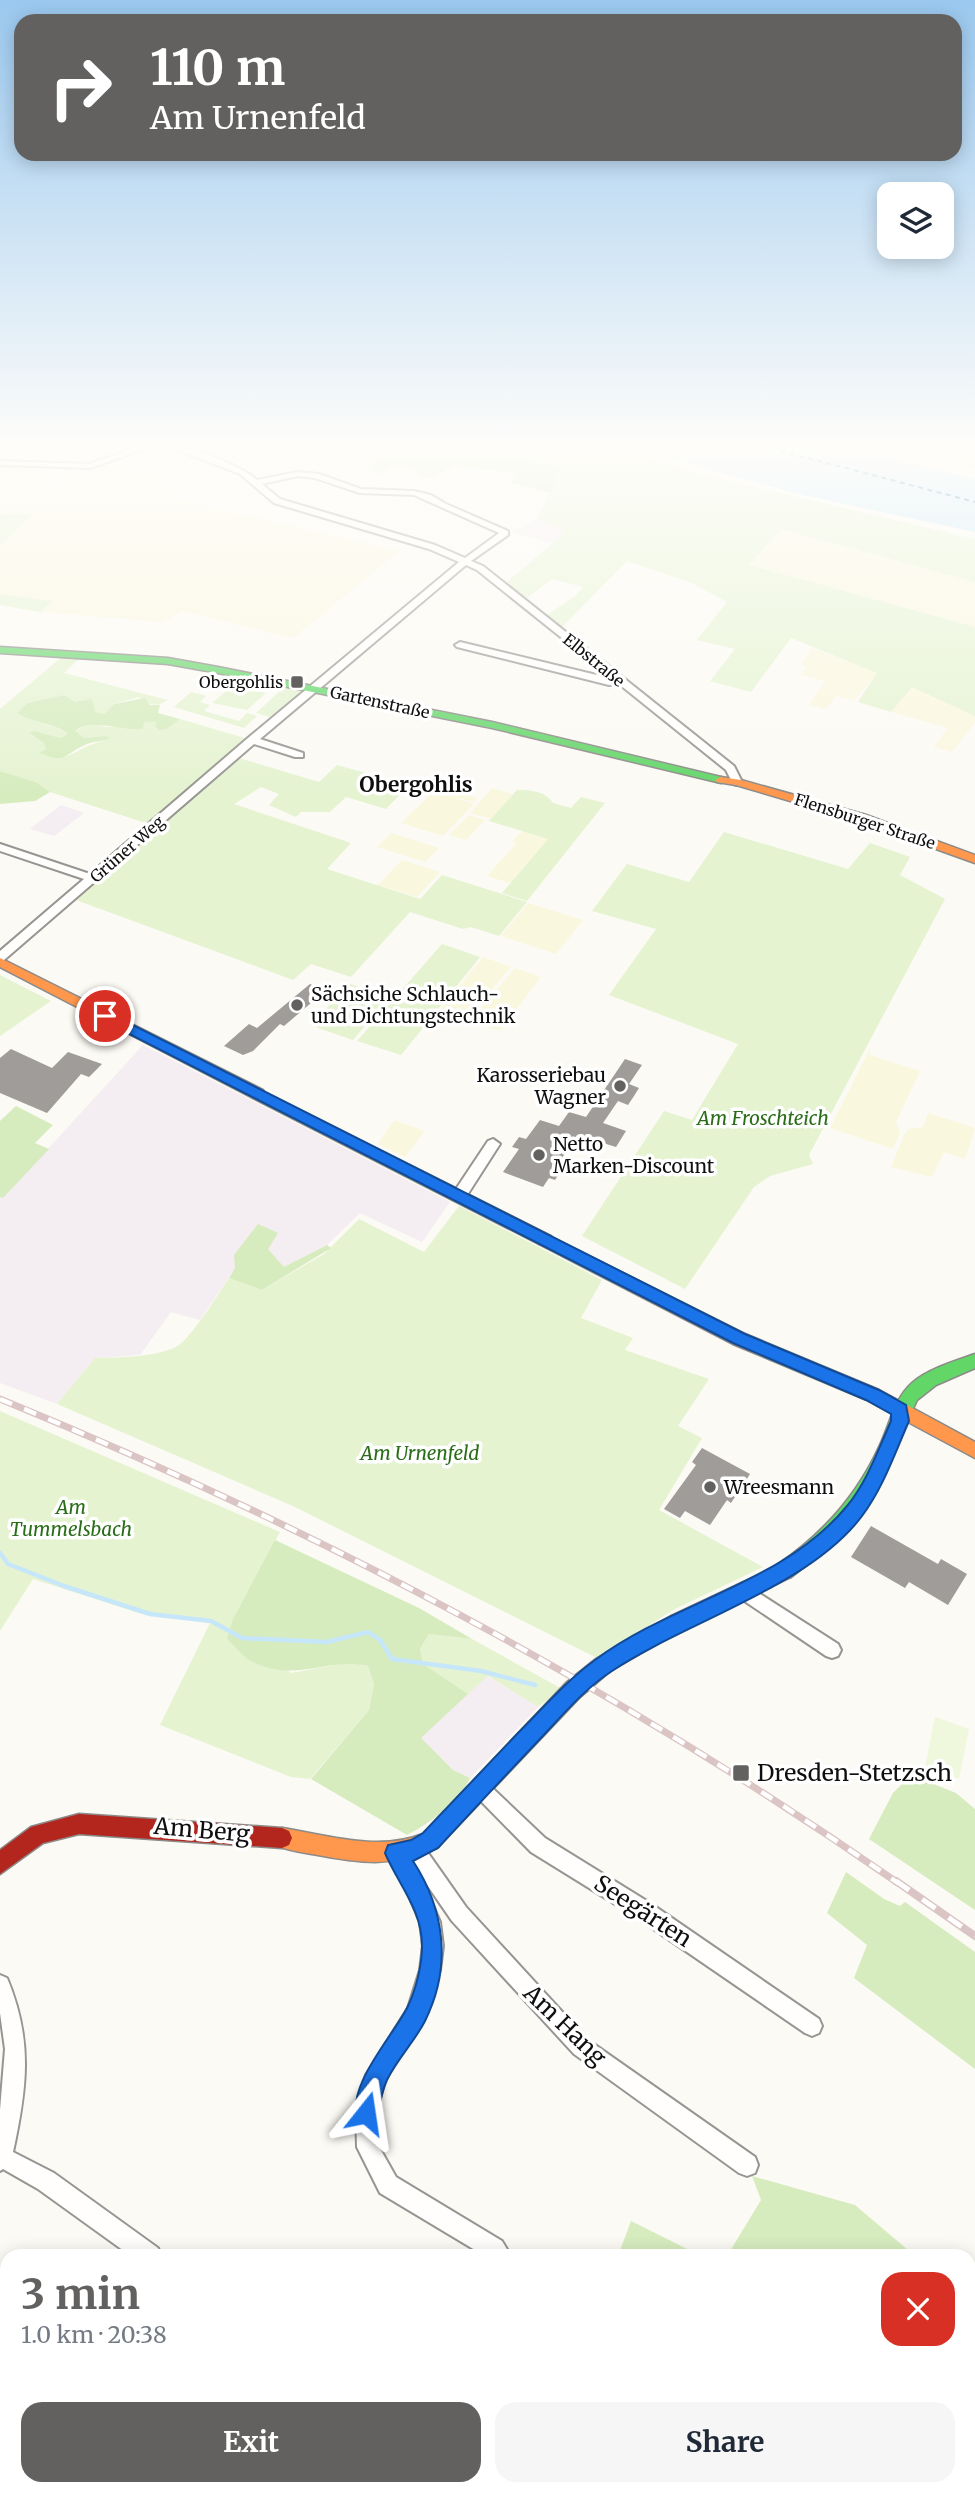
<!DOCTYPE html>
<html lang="en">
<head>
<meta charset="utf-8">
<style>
	:root { --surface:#fff; --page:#f6f6f7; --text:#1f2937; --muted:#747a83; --accent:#62615f }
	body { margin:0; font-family:Merriweather,serif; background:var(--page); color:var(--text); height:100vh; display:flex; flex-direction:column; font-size:26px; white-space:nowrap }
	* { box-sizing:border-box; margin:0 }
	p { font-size:23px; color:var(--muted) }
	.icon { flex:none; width:38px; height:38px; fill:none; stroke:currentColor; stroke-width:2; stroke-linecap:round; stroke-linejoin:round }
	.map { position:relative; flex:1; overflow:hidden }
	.details { position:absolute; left:0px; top:2249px; width:976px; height:247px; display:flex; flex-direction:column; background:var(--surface); border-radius:21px 21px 0 0; box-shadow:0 4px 18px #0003 }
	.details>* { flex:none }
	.banner { position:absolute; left:14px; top:14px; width:948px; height:147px; border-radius:21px; box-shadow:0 4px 18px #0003; background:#62615f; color:#fff; overflow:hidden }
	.buttons { position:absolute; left:877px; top:182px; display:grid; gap:14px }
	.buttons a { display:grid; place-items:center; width:77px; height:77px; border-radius:14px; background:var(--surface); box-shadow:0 4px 18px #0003; font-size:35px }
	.pin { position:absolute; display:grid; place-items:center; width:60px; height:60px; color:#fff; margin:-30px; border:4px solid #fff; border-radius:50%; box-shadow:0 2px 7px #0007 }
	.me { position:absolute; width:77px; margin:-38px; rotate:15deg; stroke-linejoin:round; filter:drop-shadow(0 0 5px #0008) }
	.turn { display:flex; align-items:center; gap:24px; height:147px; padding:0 21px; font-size:32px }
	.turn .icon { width:91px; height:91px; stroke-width:2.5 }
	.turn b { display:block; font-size:49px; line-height:60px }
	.round { display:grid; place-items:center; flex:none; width:74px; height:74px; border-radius:21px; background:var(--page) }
	.headline { display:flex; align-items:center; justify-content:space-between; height:119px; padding:0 21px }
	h1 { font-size:42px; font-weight:700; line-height:52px; color:var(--accent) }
	.cta { display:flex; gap:14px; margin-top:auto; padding:14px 21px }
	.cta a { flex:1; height:80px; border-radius:21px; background:var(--accent); color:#fff; font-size:28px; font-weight:700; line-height:80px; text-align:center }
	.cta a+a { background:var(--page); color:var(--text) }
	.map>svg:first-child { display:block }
</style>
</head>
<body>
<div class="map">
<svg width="975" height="2494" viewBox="0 0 975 2494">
	<rect width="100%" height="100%" fill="#fcfaf4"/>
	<g fill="#f4edf1">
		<polygon points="538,518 567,531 555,544 512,532"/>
		<polygon points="61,805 84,813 54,836 30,829"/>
		<polygon points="143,1045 450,1202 422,1242 360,1213 327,1245 284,1267 268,1249 235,1268 200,1320 171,1312 140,1355 95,1358 57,1404 0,1383 0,1197 3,1198"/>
		<polygon points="487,1676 538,1707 470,1778 453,1770 420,1738"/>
	</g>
	<g fill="#faf7df">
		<polygon points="0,466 54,471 31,493 52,496 81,469 109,467 160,474 164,478 159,486 166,496 400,551 293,638 181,611 163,622 41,612 51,601 0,594 0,546 32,516 9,513 0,515 0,480 6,475 0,474"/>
		<polygon points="781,529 975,582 975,627 748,566"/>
		<polygon points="812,648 878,673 854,700 836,696 826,709 809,705 825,681 801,675 806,667 801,664"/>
		<polygon points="912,687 975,716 975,722 952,752 934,747 948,728 891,712"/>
		<polygon points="438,788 477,798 474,802 450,796 474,804 443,836 401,823"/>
		<polygon points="492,788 513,794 491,819 470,813"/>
		<polygon points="469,815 485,820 466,840 449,835"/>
		<polygon points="522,831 548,839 510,883 487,876 516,844 512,842"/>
		<polygon points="391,833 439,848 425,862 377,847"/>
		<polygon points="402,860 440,872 417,897 378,885"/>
		<polygon points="528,903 583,920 556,954 501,936"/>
		<polygon points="483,957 511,967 466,1020 439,1011"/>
		<polygon points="515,968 541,977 500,1031 470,1021"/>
		<polygon points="871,1046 870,1055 920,1071 896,1122 900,1133 893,1149 830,1128"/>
		<polygon points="928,1113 975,1128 965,1159 944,1152 932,1177 891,1167 904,1135 909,1129 923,1127"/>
		<polygon points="394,1120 425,1131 405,1157 378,1144"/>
		<polygon points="0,2381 7,2386 7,2488 163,2488 171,2494 0,2494"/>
		<polygon points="528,2488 670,2488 681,2494 526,2494"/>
	</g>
	<g fill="#e5f3d1">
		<polygon points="394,446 480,446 465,459"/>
		<polygon points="534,446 610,446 692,472 975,539 975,582 781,529 749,565 975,627 975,716 912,687 891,712 858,702 877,673 791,638 751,692 710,681 735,649 697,640 727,602 692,583 627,561 562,627 547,615 575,596 583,587 552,579 526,599 506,583 566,532 538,518 560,468 529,462"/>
		<polygon points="887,446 975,446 975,468 889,447"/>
		<polygon points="9,513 32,515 0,546 0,515"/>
		<polygon points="0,594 52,601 41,612 0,605"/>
		<path d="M 63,656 L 82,656 L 64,673 L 168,700 C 156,708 150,705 139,697 L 114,704 L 105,714 L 95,712 L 64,695 L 27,703 L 17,713 C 33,724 54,723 69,735 L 62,738 L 35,731 L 30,734 L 43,742 L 46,749 L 41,753 C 69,766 76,746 104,741 L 105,736 L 84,738 L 74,731 L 93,722 C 114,735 136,718 158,721 L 155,726 L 167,729 L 180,719 L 248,739 L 149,824 L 50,792 L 36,782 L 0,771 L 0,709 Z"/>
		<polygon points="275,683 305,689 270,717 256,713 279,692 255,685"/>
		<polygon points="232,686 266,693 247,710 212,703"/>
		<polygon points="191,692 206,696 200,702 210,705 204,711 239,721 247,713 257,716 244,728 174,707"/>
		<polygon points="239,758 319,782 337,765 409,785 386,809 346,797 330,812 301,812 296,817 269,805 279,794 261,787 234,804 351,843 327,869 420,899 442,875 527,902 499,936 471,927 463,929 410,912 351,977 311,964 293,980 76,900"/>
		<path d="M 517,790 C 531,790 545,791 553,803 L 571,808 L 581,797 L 605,803 L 527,901 L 502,893 L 548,839 L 489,821 Z"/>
		<polygon points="724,832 848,869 870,843 910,857 900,875 945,899 809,1155 813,1164 770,1176 754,1187 685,1289 582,1236 664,1111 692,1120 738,1044 609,995 656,929 592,911 627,864 689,882"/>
		<polygon points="442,944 480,957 401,1055 357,1041"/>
		<polygon points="0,975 51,1001 0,1036"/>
		<polygon points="347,983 389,997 353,1040 318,1028 315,1023"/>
		<path d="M 459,1206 L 602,1280 L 581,1318 L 633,1338 L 625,1350 L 709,1379 L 678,1426 L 702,1438 L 659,1510 L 763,1567 L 671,1611 L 599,1659 L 295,1507 L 57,1404 L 95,1358 C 120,1357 152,1358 176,1347 C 191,1339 218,1294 229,1278 L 262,1290 L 324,1254 L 359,1219 L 424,1252 Z"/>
		<polygon points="0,1411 280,1532 233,1619 291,1673 352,1662 368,1666 374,1684 369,1710 310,1779 291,1777 160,1725 210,1623 142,1614 33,1579 0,1631"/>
		<polygon points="429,1634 472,1639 562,1689 538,1707 488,1676 468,1694 422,1664 420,1649"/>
		<polygon points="0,2306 7,2310 7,2386 0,2381"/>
		<polygon points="283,2488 292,2494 171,2494 163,2489"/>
	</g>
	<g fill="#d6ecbf">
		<path d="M 391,446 L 465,459 L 480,446 L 534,446 L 529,462 L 560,468 L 551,493 L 511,483 L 514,473 C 493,469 473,471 453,465 L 435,478 L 418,476 L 417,468 L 393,466 L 378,474 L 369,471 L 380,453 L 392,454 L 396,451 Z"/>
		<path d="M 64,695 L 76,702 L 92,699 L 95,712 L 105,714 L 114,704 L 145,698 L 150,705 L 160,705 L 158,713 L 180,719 L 167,729 L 159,730 L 155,726 L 157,721 L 144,722 L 143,729 C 120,731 90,717 75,731 L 84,738 L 105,736 L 110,738 C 102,742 95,741 87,744 C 64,753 68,765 40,753 L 46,749 L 43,742 L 29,733 L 35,731 L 61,738 L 68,734 C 53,722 33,724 17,713 L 27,703 Z"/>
		<polygon points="0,771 36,782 50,792 35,801 0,804"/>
		<polygon points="16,1106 53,1125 35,1143 49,1149 3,1198 0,1197 0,1121"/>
		<polygon points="258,1224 278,1233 268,1249 284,1267 327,1245 331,1248 262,1290 229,1278 235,1268 234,1255"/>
		<path d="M 275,1540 L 419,1608 L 472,1639 L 429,1634 L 420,1649 L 423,1664 L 468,1694 L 421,1738 L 453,1770 L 470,1778 C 459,1804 431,1822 407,1835 L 311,1779 L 369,1710 L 374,1684 L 368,1666 C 327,1657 295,1684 251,1661 C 243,1657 235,1646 227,1639 L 233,1619 Z"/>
		<polygon points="911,1775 956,1793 975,1809 975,1910 869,1839 893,1793"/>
		<polygon points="846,1872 884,1899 900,1906 905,1902 975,1952 975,2069 854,1978 867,1945 827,1913"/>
		<polygon points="752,2176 855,2205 915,2256 727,2256 761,2200"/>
		<polygon points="631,2221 701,2256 618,2256"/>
		<polygon points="970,2301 975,2306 975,2494 681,2494 670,2489 970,2488"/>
	</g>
	<polygon fill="#eff7dc" points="935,1717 969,1729 959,1779 925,1767"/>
	<polygon fill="#c6e7fa" points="625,446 851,446 866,453 975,479 975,532 798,494"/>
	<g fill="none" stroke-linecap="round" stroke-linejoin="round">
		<polyline stroke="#c6e7fa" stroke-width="4.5" points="0,1553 8,1564 64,1586 150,1614 211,1621 242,1638 327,1642 368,1632 380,1640 392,1659 481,1671 535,1685"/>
		<polyline stroke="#0b66ad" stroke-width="2" stroke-dasharray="5 4.5" stroke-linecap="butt" points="762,446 975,502"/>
	</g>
	<g fill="#9f9c99">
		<polygon points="310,984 325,991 284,1026 280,1024 253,1051 243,1055 224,1046 249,1024 257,1028"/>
		<polygon points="11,1049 52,1068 68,1052 102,1064 89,1077 81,1074 47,1113 0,1093 0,1058"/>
		<polygon points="625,1059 642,1065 629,1084 639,1088 634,1096 628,1105 618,1101 603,1123 626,1131 616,1147 577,1135 560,1161 566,1163 555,1180 549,1178 543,1187 503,1172 519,1149 512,1147 519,1137 526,1139 540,1120 559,1126 569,1112 586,1117"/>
		<polygon points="702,1448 750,1474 731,1503 727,1500 710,1525 685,1511 680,1518 664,1509 696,1465 692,1462"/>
		<polygon points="871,1526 938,1564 941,1559 967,1574 948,1605 909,1582 905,1588 851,1557"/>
	</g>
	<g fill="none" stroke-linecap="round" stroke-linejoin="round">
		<defs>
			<g id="street">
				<polygon points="140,446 153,446 90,468 0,465 0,461 89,464"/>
				<path d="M 166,446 C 191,446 239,464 257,480 L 298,472 L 319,474 L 361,489 L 414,491 L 431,495 L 446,504 L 508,531 L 508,535 L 471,561 L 483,566 L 734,766 L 742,782 L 737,785 L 733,784 L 726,770 L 619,684 L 609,685 L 457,647 L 455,645 L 460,642 L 613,679 L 477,570 L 466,565 L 260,739 L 303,753 L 303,757 L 295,757 L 254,744 L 4,960 L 0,961 L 0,951 L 84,879 L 0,851 L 0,844 L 90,874 L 248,738 L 459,562 L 429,549 L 274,503 L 240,474 ZM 298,476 L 315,478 L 360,493 L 414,495 L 499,533 L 465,558 L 435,545 L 280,499 L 262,484 Z"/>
				<polygon points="493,1139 500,1144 498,1147 464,1200 454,1200 452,1196 454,1192 488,1141"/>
				<polygon points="743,1583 838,1644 841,1650 838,1656 832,1658 826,1656 737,1596 735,1591 737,1586"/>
				<polygon points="481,1780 487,1783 545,1838 650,1903 819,2019 822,2026 819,2033 812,2036 805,2033 636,1917 531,1852 475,1795 472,1789 475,1783"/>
				<polygon points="414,1841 421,1843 466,1907 588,2040 755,2157 758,2165 755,2173 747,2176 739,2173 574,2054 452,1921 419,1873 440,1922 443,1946 440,1970 424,2020 385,2079 376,2113 378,2145 396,2177 502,2241 511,2256 485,2256 380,2193 357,2147 356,2113 366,2075 408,2008 420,1970 423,1946 420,1922 404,1884 386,1853 388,1846 395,1844 402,1846 405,1852 407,1843"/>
				<path d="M 0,1975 L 7,1978 C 33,2040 27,2087 13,2152 L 54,2173 L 158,2248 L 161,2256 L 131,2256 L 38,2189 L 3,2169 L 0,2171 L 0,2110 L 5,2049 L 0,2013 Z"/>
			</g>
			<g id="fast">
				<polygon points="0,647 168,658 218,667 492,722 721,777 727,780 721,783 492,728 218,673 168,664 0,653"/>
				<polygon points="258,1089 551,1236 553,1240 551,1244 539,1244 253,1098 251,1094"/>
				<path d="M 975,1354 L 975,1368 L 936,1385 L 917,1400 L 885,1471 L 865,1507 L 826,1550 L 791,1577 L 784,1579 L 777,1577 L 775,1571 L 777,1565 C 823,1534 857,1496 880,1445 C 890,1424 894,1399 912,1383 C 928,1369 955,1361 975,1354 Z"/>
			</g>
			<g id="slow">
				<polygon points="721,777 741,780 866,815 975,855 975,863 858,821 736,785 717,782 715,780"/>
				<polygon points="0,958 263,1090 265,1094 258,1099 253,1098 0,967"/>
				<polygon points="545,1234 745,1334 879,1390 975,1442 975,1458 867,1400 733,1344 539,1244 537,1240 539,1236"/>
				<path d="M 784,1563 L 791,1565 L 793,1571 L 791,1577 L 685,1628 L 610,1671 L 580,1697 L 437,1848 C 393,1868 359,1863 312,1854 C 300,1852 287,1850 275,1845 L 272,1838 L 275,1831 L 282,1828 C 327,1835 378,1852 423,1834 L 566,1683 L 596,1659 L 671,1616 Z"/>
			</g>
			<polygon id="jam" points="79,1814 282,1828 289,1831 292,1838 289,1845 282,1848 79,1834 43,1843 0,1874 0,1850 31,1827"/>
		</defs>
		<use href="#street" stroke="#969592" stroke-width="4"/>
		<use href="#fast" stroke="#8c8b89" stroke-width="3"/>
		<use href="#slow" stroke="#8c8b89" stroke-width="3"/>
		<use href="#jam" stroke="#8c8b89" stroke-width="3"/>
		<use href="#street" fill="#fffefd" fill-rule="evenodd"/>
		<use href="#fast" fill="#63d668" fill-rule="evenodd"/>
		<use href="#slow" fill="#ff974d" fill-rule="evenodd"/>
		<use href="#jam" fill="#b3261e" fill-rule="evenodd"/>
		<defs>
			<path id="rail-far1" d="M 0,1399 C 320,1530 614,1686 898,1883"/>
			<polyline id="rail" points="896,1881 975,1936"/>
		</defs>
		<use href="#rail-far1" stroke="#dac4c4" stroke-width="7"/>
		<use href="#rail" stroke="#dac4c4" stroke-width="8"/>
		<use href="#rail-far1" stroke="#fff" stroke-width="4.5" stroke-dasharray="13" stroke-linecap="butt"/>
		<use href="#rail" stroke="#fff" stroke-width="5" stroke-dasharray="16" stroke-linecap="butt"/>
	</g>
	<linearGradient id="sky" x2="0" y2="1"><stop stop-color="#9ac8ef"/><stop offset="0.56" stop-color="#fefdfa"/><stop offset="1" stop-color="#fefdfa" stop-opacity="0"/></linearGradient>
	<rect width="975" height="796" fill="url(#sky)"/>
	<path fill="#1a73e8" stroke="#114b97" stroke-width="2" d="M 105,1011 L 745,1334 L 879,1390 L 906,1405 L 909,1421 C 895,1453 883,1488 862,1516 C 809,1587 687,1621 612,1671 C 584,1689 562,1716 539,1740 C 505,1776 471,1812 438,1848 L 413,1861 C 445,1910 452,1967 425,2021 C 415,2041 397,2059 387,2080 C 381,2093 380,2108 374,2122 L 366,2125 L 358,2122 C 344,2088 393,2036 407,2008 C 416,1990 422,1965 422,1946 C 422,1909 398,1884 385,1853 L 388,1845 L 411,1840 L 423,1833 C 454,1800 486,1767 518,1733 C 543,1708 566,1681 595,1660 C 674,1601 783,1584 847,1506 C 867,1482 878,1450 891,1421 L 891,1414 L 866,1400 L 733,1343 L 100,1019 L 100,1013 Z"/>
	<g fill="#62615f" stroke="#fff" stroke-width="2.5">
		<rect x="290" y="675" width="14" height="14" rx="3.5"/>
		<circle cx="297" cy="1005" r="7"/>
		<circle cx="620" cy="1086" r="7"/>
		<circle cx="539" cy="1155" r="7"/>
		<circle cx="710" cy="1487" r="7"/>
		<rect x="732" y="1764" width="18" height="18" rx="3.5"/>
	</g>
	<g text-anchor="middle" stroke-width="7" stroke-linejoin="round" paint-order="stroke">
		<g font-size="16" fill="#0f0f0f" stroke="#fff">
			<text transform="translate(594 660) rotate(39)" y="6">Elbstraße</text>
			<text transform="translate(380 702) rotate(12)" y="6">Gartenstraße</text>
			<text transform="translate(865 821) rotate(18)" y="6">Flensburger Straße</text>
			<text transform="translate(127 849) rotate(-41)" y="6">Grüner Weg</text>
		</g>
		<g font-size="16" fill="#0f0f0f" stroke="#fff" text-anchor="end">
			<text x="283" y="688">Obergohlis</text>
		</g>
		<g font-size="19" fill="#0f0f0f" stroke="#fff" text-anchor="start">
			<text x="311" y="1001">Sächsiche Schlauch-<tspan x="311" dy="22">und Dichtungstechnik</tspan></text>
			<text x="606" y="1082" text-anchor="end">Karosseriebau<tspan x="606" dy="22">Wagner</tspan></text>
			<text x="553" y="1151">Netto<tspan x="553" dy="22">Marken-Discount</tspan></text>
			<text x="724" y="1494">Wreesmann</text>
		</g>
		<g font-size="19" font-style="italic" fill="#2a6d18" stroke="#fff">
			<text x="763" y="1125">Am Froschteich</text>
			<text x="420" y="1460">Am Urnenfeld</text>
			<text x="71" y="1514">Am<tspan x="71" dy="22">Tummelsbach</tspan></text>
		</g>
		<g font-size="21" font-weight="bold" fill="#0f0f0f" stroke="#fff">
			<text x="416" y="792">Obergohlis</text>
		</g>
		<g font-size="23" fill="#0f0f0f" stroke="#fff" text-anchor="start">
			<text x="757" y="1781">Dresden-Stetzsch</text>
		</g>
		<g font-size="23" fill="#0f0f0f" stroke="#fff">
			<text transform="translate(202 1830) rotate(5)" y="8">Am Berg</text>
			<text transform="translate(643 1911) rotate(33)" y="8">Seegärten</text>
			<text transform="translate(565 2025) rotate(44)" y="8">Am Hang</text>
		</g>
	</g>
</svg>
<div class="buttons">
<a><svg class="icon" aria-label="layers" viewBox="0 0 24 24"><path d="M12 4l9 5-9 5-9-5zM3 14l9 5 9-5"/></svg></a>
</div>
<div class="pin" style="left:105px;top:1016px;background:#d93025"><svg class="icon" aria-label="arrive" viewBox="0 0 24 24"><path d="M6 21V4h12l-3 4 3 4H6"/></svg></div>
<svg class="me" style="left:366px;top:2113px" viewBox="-20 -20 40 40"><path d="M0-17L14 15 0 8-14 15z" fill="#1a73e8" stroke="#fff" stroke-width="4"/></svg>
<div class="banner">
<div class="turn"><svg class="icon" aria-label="right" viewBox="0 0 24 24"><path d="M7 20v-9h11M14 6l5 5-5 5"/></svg><div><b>110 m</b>Am Urnenfeld</div></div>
</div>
<section class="details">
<div class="headline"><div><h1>3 min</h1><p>1.0 km · 20:38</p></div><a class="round" style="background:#d93025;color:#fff"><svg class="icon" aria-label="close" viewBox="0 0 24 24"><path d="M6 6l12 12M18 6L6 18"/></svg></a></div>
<div class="cta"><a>Exit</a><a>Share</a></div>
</section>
</div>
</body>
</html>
